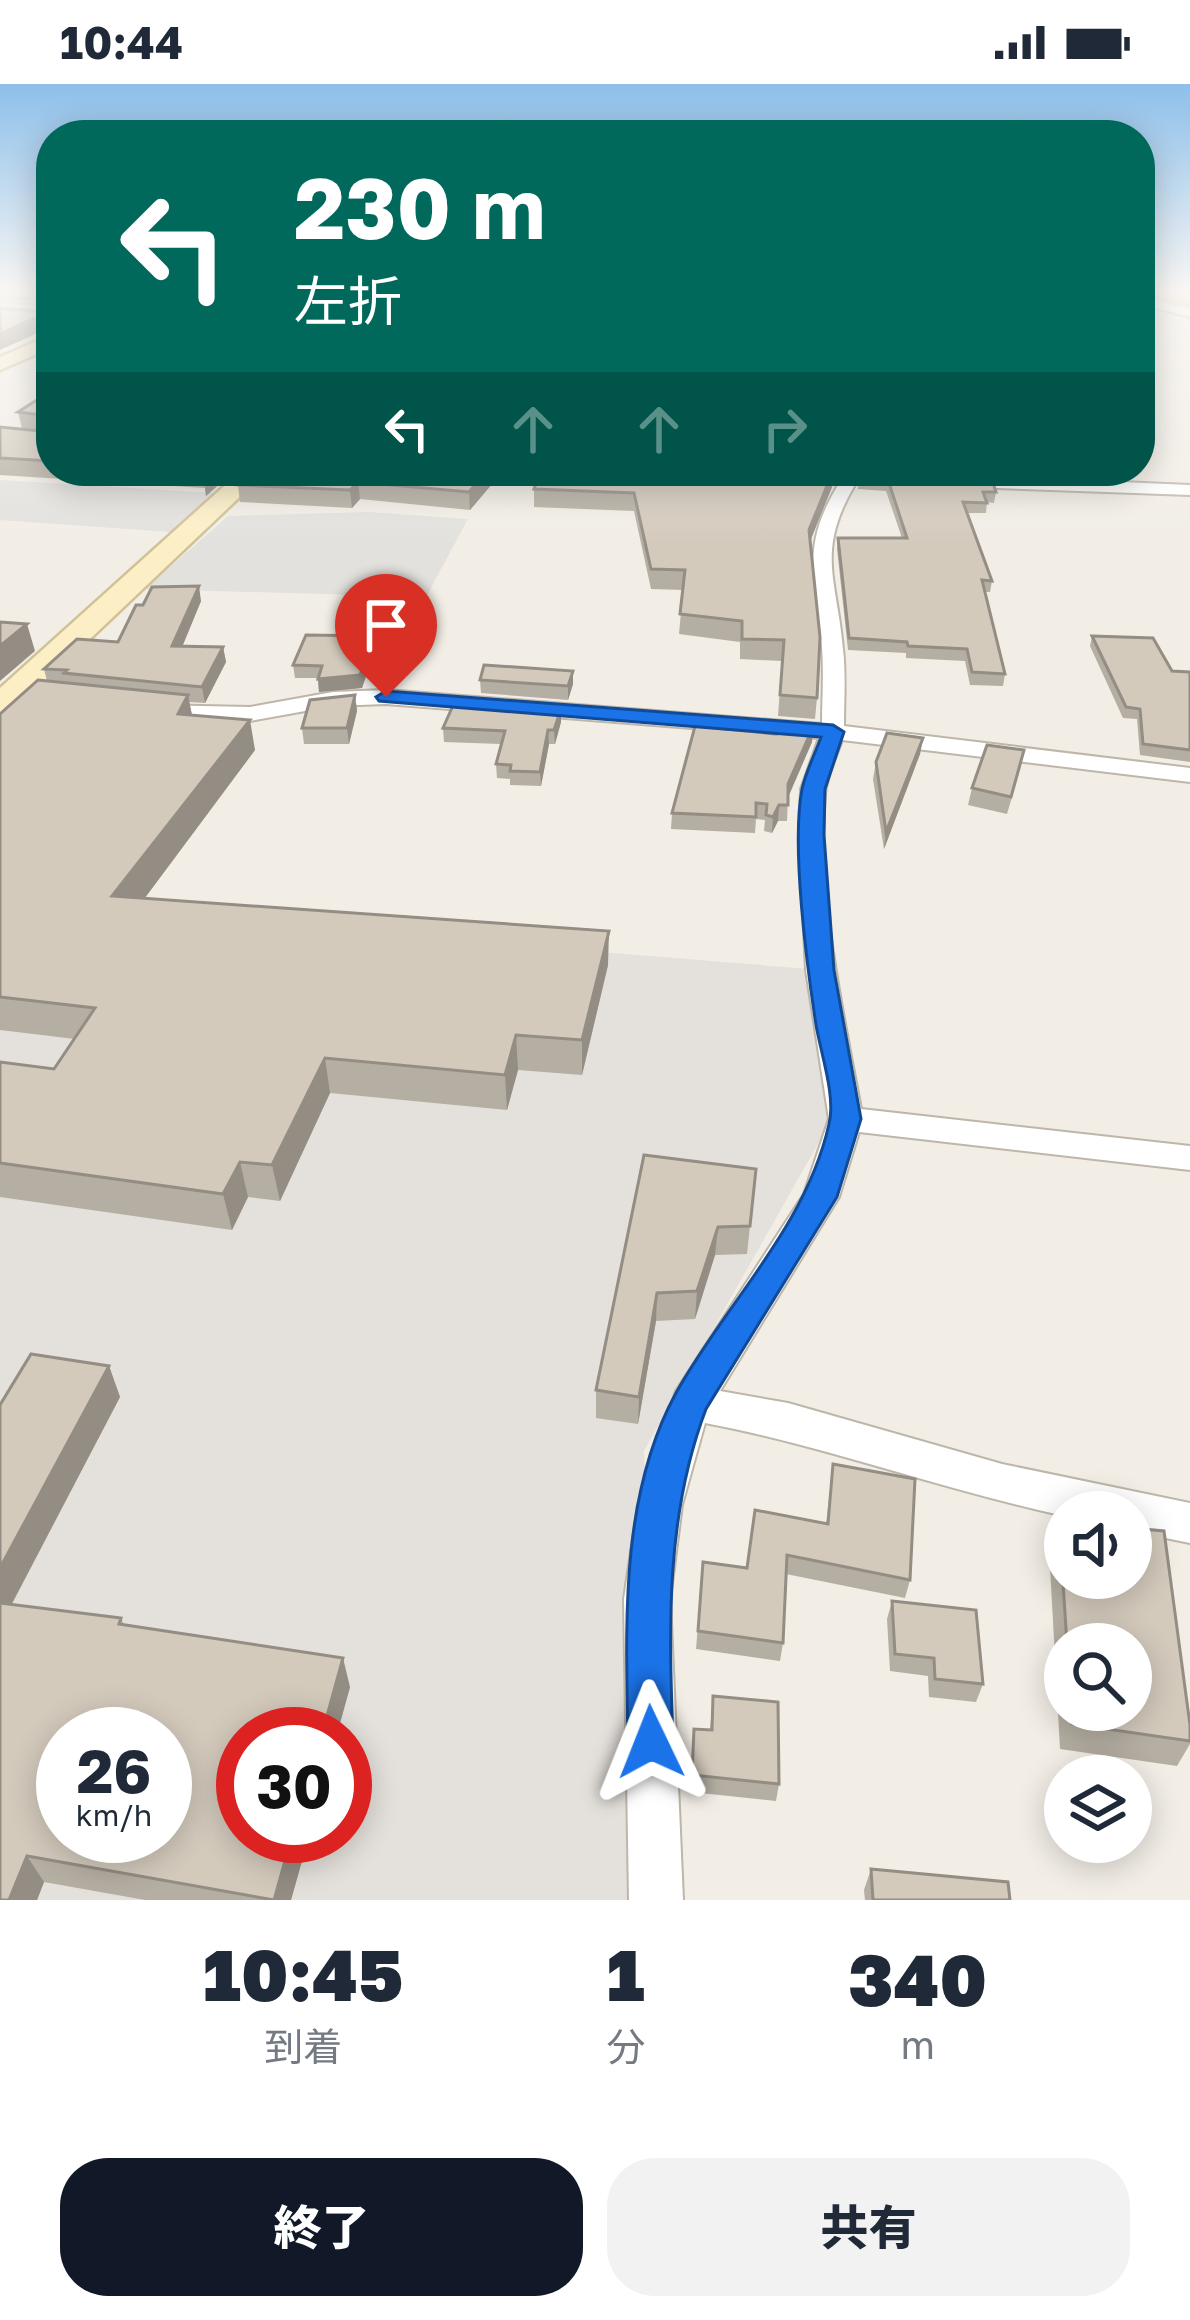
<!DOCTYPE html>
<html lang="ja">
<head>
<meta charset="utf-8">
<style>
	:root { --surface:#fff; --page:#f2f2f3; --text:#1f2937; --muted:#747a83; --accent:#111827 }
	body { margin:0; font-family:"Golos Text","Noto Sans JP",sans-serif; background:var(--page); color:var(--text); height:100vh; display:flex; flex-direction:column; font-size:45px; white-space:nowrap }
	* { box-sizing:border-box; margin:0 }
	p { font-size:39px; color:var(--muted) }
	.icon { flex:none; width:66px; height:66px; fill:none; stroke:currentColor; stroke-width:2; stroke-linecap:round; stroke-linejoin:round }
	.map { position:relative; height:1816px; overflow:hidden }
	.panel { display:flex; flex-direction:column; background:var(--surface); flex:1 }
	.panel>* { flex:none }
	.top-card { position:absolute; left:36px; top:36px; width:1119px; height:366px; border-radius:48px; box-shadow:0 6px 30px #0003; background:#00695c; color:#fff; overflow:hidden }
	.fabs { position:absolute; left:1044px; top:1407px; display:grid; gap:24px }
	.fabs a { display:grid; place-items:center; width:108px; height:108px; border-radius:50%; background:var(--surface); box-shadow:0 6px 30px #0003; font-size:60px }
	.speed { position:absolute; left:36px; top:1623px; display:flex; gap:24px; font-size:60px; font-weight:700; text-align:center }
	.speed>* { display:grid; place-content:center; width:156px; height:156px; border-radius:50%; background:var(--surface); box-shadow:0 6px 30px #0003; line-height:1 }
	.speed small { font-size:30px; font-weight:400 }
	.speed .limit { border:18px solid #d22; background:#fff; color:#111 }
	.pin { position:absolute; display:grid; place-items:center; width:102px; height:102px; color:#fff; margin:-123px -51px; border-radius:50% 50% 50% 0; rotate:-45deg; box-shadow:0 0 12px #0007 }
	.pin .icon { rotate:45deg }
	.me { position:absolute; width:132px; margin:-66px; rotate:358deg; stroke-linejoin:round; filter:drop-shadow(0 0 9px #0008) }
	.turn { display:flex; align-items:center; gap:42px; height:252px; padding:0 60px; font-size:54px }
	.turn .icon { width:156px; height:156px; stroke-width:2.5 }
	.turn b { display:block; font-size:84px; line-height:102px }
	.lanes { display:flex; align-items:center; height:114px; padding:0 60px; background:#0003; justify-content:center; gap:60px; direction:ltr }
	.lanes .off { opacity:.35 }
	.eta { display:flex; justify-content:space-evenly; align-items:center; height:204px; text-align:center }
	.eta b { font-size:72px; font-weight:800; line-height:84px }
	.primary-button { display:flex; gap:24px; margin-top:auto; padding:24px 60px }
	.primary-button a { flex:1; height:138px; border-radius:48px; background:var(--accent); color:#fff; font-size:48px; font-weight:800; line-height:138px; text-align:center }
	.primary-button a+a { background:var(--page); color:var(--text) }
	.status { display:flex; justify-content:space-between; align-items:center; height:84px; padding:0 60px; background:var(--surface); direction:ltr }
	.status svg { height:33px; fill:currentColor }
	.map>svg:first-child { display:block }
</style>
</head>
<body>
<div class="status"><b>10:44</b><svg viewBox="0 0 49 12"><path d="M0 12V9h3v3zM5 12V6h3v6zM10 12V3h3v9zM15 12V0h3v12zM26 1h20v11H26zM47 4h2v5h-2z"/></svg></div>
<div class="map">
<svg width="1190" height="1816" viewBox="0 0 1190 1816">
	<rect width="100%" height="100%" fill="#f2eee6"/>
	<path fill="#e4e0db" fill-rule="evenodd" d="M 0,819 L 821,886 L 844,1014 L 644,1367 L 658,1816 L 0,1816 ZM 63,1650 L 165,1650 L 165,1752 L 63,1752 ZM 243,1650 L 345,1650 L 345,1752 L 243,1752 Z"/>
	<g fill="#e3e1de">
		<polygon points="0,396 214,409 171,448 0,436"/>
		<polygon points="369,428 468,435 426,513 145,505 228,432"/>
	</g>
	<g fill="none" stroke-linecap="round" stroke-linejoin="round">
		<defs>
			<g id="street">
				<polygon points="1140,213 1190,225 1190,233 1140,220"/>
				<path d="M 863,387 L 1190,401 L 1190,411 L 856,399 C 815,467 837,494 843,565 C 846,591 844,617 844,642 L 1190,684 L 1190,698 L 842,656 C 836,673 827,692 825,709 C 816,808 843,928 861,1025 L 1190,1062 L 1190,1086 L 859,1048 L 839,1113 L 720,1307 L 788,1319 L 1002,1380 L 1190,1419 L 1190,1459 L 1131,1447 L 1131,1428 L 1065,1428 L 1065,1432 C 943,1406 827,1362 705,1339 L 682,1421 L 670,1515 L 683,1816 L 629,1816 L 624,1515 L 638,1421 L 676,1307 L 804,1110 L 829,1035 L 806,886 L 799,751 L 801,705 L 819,654 L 386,620 L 333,622 L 250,637 L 153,635 L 142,628 L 153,621 L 250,623 L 333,608 L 386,606 L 822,640 C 822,615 824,589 822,563 C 817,492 798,465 840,398 L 828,393 Z"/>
			</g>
			<g id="secondary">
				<polygon points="0,220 51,221 51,231 0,230"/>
				<polygon points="51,251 51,264 0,286 0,273"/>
				<polygon points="241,387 267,387 12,629 0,632 0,604"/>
			</g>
			<polygon id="highway" points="1155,207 1190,207 1190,220 1158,212"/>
		</defs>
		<use href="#street" stroke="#bdb6a9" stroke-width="4"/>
		<use href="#secondary" stroke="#d0c197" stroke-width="5"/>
		<use href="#highway" stroke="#d69d3c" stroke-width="5"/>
		<use href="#street" fill="#fff" fill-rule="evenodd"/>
		<use href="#secondary" fill="#fcefc6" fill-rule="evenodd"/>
		<use href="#highway" fill="#f7c86c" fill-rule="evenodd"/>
	</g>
	<g fill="#b5aea2" fill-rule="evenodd">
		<polygon points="0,207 51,207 51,216 0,217"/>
		<polygon points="51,307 51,387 234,387 206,412 205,404 0,391 0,343 50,348 22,344 18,328"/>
		<polygon points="253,387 503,387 470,426 360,415 352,424 240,418 238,401"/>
		<polygon points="940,387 986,387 985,390"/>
		<polygon points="859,394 993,399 996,408 994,419 987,418 986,429 967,429 992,497 990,508 985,508 1005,590 1003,602 970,601 965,577 906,574 906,569 848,566 837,465 838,454 902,454 886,407 858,405"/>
		<polygon points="832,403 810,457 817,614 815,635 778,632 782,577 740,575 740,558 679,550 683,506 651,505 634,427 534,423 534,405"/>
		<polygon points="201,517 182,562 223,563 226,578 205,619 189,618 192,631 255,666 144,815 608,881 582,991 518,986 507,1026 330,1009 280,1117 248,1113 232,1146 0,1113 0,978 54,985 75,955 0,946 0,630 47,597 44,585 118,558"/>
		<polygon points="430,544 416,581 383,580 382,572"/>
		<polygon points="374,552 375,565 362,604 319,608 318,594 295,594 293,581"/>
		<polygon points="1092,552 1172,587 1190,588 1190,678 1140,671 1137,635 1123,634 1090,562"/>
		<polygon points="573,587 573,600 568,616 481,609 480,596"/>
		<polygon points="355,611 357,627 349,660 304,660 302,644"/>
		<polygon points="561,638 555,660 549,660 541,702 510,701 510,695 497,694 496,680 501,660 444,658 443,644"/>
		<polygon points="813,643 812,658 788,712 787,737 778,737 772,749 764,747 765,736 756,735 755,749 671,745 672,729 776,650"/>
		<polygon points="923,654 920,670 884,765 873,695 876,678"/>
		<polygon points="1021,682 1007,730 968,721 972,704"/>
		<polygon points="644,1071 756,1085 747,1170 715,1171 695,1235 656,1237 638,1340 596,1334 596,1306"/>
		<polygon points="109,1282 120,1313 12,1520 121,1534 124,1541 350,1603 291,1816 145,1816 44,1798 37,1816 0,1816 0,1321"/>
		<polygon points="833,1380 910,1496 905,1514 786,1490 783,1559 780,1577 696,1565 703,1478 747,1484 826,1440"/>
		<path d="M 1059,1437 L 1190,1641 L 1190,1660 L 1177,1682 L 1060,1665 L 1049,1465 ZM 1065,1560 L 1131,1560 L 1131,1626 L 1065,1626 Z"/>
		<polygon points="892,1517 983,1600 976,1618 929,1613 928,1592 890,1587 887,1535"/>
		<polygon points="713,1612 779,1700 776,1717 691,1708 694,1645 710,1646"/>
		<polygon points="871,1785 1010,1816 865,1816 864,1806"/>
	</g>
	<g fill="#948d84">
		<polygon points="48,228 51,243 0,266 0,250"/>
		<polygon points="203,387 234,387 206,412"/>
		<polygon points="487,387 503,387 470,426 469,408"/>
		<polygon points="833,387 832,403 807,465 809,446"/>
		<polygon points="358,398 360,415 352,424 350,406"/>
		<polygon points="199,502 201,517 176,578 172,562"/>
		<polygon points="430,536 430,544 416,581 415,573"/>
		<polygon points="27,540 35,567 0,597 0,562"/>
		<polygon points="374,552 375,565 362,604 319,608 318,595"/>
		<polygon points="223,563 226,578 205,619 202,603"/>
		<polygon points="573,587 573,600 568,616 568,602"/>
		<polygon points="188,611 194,641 178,630"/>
		<polygon points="355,611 357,627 349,660 347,644"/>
		<polygon points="561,625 561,638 555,660 554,646"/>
		<polygon points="250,636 255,666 121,846 112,812"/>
		<polygon points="813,643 812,658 787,716 788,700"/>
		<polygon points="548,646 549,660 541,702 540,688"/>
		<polygon points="923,654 920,670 884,765 886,748"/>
		<polygon points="779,721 778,737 772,749 773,733"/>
		<polygon points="609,847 608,881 582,991 582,956"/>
		<polygon points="516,951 518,986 507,1026 505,991"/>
		<polygon points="325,974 330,1009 280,1117 272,1081"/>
		<polygon points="240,1078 248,1113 232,1146 223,1110"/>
		<polygon points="718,1143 715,1171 695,1235 697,1207"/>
		<polygon points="657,1209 656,1237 638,1340 639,1313"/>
		<polygon points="109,1282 120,1313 0,1542 0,1484"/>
		<polygon points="343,1574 350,1603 337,1650 322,1650"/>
		<polygon points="292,1752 309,1752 291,1816 274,1816"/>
		<polygon points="27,1772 44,1798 37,1816 9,1816"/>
	</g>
	<g fill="#d3cabc" stroke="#948d84" stroke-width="3" fill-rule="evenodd">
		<polygon points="0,224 48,228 0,250"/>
		<polygon points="51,307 51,377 0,374 0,343 50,348 50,332 18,328"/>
		<polygon points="253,387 487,387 469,408 358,398 350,406 238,401"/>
		<polygon points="541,387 833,387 809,446 820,553 817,614 780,611 784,556 742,555 742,537 680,530 685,486 651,485 634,409 534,405"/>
		<polygon points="859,394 993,399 996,408 983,408 987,419 963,418 992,497 982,496 1005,590 972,588 967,565 908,562 907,558 849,554 838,454 907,454 888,396"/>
		<polygon points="199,502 172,562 223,563 202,603 64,589 67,586 44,585 77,555 118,558 136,521 143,521 152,503"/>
		<polygon points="399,535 430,536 415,573 382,572"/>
		<polygon points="0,538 27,540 0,562"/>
		<polygon points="306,551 374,552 360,591 318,595 322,582 293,581"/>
		<polygon points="1092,552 1153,554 1172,587 1190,588 1190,666 1143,660 1140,625 1126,623"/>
		<polygon points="484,581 573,587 568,602 480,596"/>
		<polygon points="38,596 188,611 178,630 250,636 112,812 609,847 582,956 516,951 505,991 325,974 272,1081 240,1078 223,1110 0,1079 0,978 54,985 95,924 0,913 0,630"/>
		<polygon points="355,611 347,644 302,644 310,616"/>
		<polygon points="455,617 561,625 554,646 548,646 540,688 510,687 511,681 496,680 505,647 443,644"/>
		<polygon points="777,640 813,643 788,700 788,721 779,721 773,733 766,731 767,720 756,719 756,733 672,729 695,642 776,650"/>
		<polygon points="887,649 923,654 886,748 876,678"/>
		<polygon points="987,661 1024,666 1011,713 972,704"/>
		<polygon points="644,1071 756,1085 750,1142 718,1143 697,1207 657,1209 639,1313 596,1306"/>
		<polygon points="31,1270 109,1282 0,1484 0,1321"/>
		<polygon points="833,1380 915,1395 910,1496 787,1471 783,1559 698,1547 703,1478 747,1484 755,1426 828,1440"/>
		<polygon points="1059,1437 1065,1438 1065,1494 1131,1494 1131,1444 1164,1447 1190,1641 1190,1657 1072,1640 1071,1626 1131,1626 1131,1560 1067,1560"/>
		<polygon points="892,1517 976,1526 983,1600 935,1595 934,1574 895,1570"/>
		<path d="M 0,1519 L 121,1534 L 119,1540 L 343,1574 L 322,1650 L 243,1650 L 243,1752 L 292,1752 L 274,1816 L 27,1772 L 9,1816 L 0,1816 ZM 63,1650 L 165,1650 L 165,1752 L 63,1752 Z"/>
		<polygon points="713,1612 778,1618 779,1700 692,1691 694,1645 712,1646"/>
		<polygon points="871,1785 1008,1798 1010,1816 873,1816"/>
	</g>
	<linearGradient id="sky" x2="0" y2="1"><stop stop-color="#8dbfea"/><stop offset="0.45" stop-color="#f9f7f4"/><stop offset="1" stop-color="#f9f7f4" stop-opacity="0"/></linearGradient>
	<rect width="1190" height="461" fill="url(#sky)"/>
	<path fill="#1a73e8" stroke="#114b97" stroke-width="3" d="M 386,607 L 833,641 L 844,648 L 825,705 L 824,751 L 834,886 L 861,1035 L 837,1113 L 706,1325 C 665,1433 669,1544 673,1658 L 667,1674 L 651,1681 L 635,1674 L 628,1658 C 626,1544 619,1413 676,1309 C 726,1219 806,1143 829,1040 C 836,1013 821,970 816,941 C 807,882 791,762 802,705 C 806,687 815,670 821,653 L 379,617 L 376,613 Z"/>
</svg>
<div class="fabs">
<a><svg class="icon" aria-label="sound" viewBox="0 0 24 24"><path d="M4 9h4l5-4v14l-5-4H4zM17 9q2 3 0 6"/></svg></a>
<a><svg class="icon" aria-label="search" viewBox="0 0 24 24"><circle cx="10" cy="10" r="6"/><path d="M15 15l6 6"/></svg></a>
<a><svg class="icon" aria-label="layers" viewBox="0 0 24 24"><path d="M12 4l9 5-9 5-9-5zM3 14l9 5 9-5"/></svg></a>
</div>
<div class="speed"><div>26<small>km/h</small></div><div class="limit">30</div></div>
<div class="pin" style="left:386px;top:613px;background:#d93025"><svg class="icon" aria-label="arrive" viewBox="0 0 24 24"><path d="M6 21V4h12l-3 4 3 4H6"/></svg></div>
<svg class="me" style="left:651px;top:1658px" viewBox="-20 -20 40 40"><path d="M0-17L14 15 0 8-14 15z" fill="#1a73e8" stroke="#fff" stroke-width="4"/></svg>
<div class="top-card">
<div class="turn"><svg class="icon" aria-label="left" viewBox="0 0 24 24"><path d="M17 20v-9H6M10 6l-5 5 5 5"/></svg><div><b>230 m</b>左折</div></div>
<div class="lanes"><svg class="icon" aria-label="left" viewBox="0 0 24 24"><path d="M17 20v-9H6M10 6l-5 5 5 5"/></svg><svg class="icon off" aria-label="ahead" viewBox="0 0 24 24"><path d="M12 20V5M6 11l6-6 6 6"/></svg><svg class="icon off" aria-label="ahead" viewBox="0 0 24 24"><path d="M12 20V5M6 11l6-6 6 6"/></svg><svg class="icon off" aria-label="right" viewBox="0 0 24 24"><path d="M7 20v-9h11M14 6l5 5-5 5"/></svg></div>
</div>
</div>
<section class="panel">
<div class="eta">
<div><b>10:45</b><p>到着</p></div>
<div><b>1</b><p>分</p></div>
<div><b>340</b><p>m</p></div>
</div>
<div class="primary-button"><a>終了</a><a>共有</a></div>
</section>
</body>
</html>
